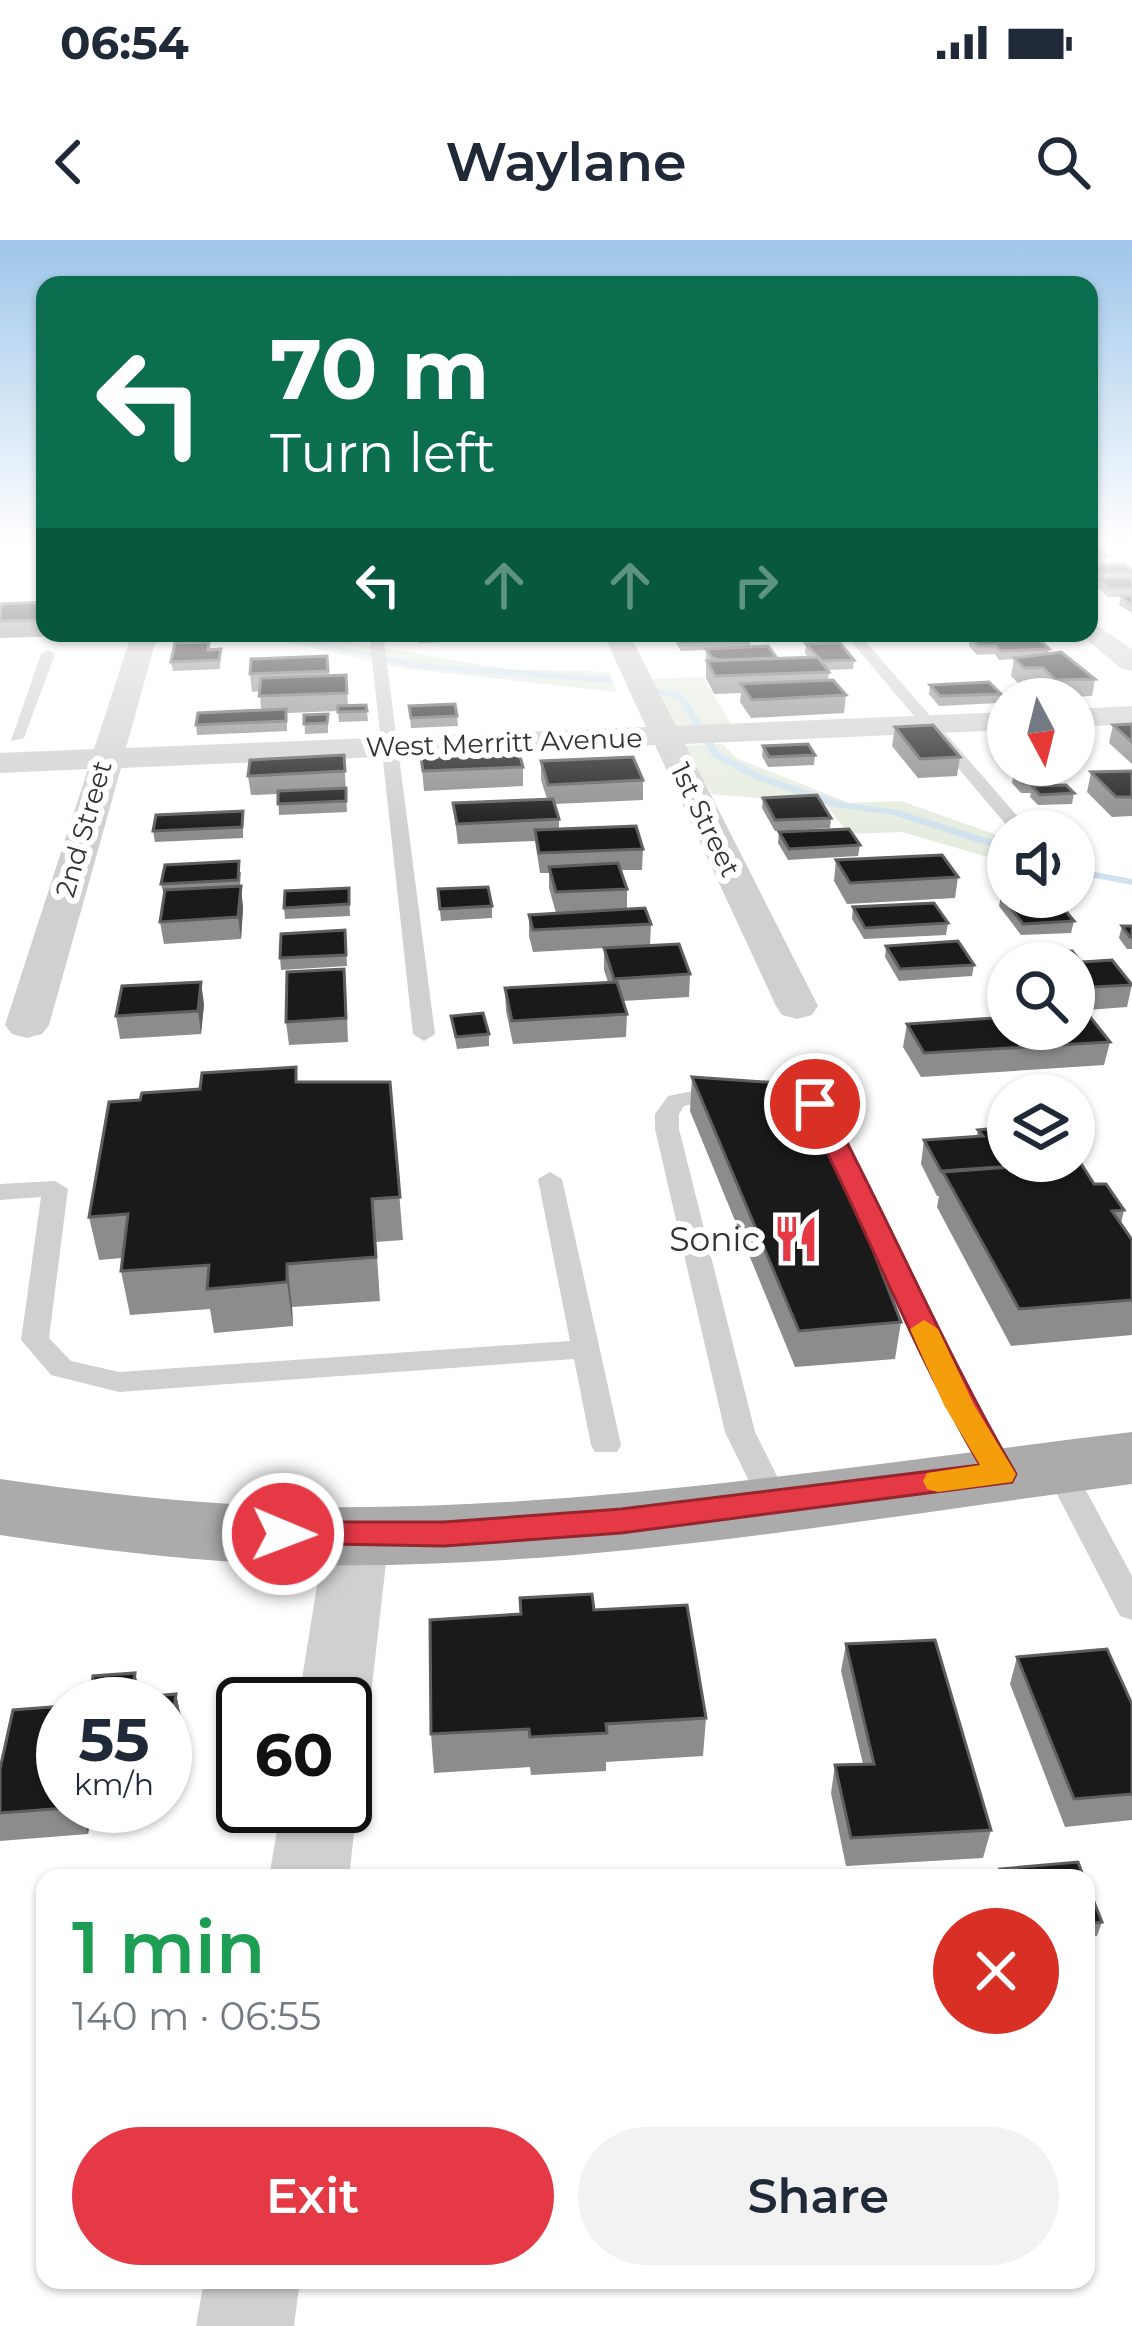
<!DOCTYPE html>
<html lang="en">
<head>
<meta charset="utf-8">
<style>
	:root { --surface:#fff; --page:#f2f2f3; --text:#1f2937; --muted:#747a83; --accent:#e63946 }
	body { margin:0; font-family:Montserrat,sans-serif; background:var(--page); color:var(--text); height:100vh; display:flex; flex-direction:column; font-size:45px; white-space:nowrap }
	* { box-sizing:border-box; margin:0 }
	p { font-size:39px; color:var(--muted) }
	.icon { flex:none; width:66px; height:66px; fill:none; stroke:currentColor; stroke-width:2; stroke-linecap:round; stroke-linejoin:round }
	.map { position:relative; flex:1; overflow:hidden }
	.panel { position:absolute; left:36px; top:1629px; width:1059px; height:420px; display:flex; flex-direction:column; background:var(--surface); border-radius:24px; box-shadow:0 3px 9px #0004 }
	.panel>* { flex:none }
	.banner { position:absolute; left:36px; top:36px; width:1062px; height:366px; border-radius:24px; box-shadow:0 3px 9px #0004; background:#0b6e4f; color:#fff; overflow:hidden }
	.needle { width:78px; rotate:173deg }
	.controls { position:absolute; left:987px; top:438px; display:grid; gap:24px }
	.controls a { display:grid; place-items:center; width:108px; height:108px; border-radius:50%; background:var(--surface); box-shadow:0 3px 9px #0004; font-size:60px }
	.speed { position:absolute; left:36px; top:1437px; display:flex; gap:24px; font-size:60px; font-weight:700; text-align:center }
	.speed>* { display:grid; place-content:center; width:156px; height:156px; border-radius:50%; background:var(--surface); box-shadow:0 3px 9px #0004; line-height:1 }
	.speed small { font-size:30px; font-weight:400 }
	.speed .limit { border:6px solid #111; border-radius:18px; background:#fff; color:#111 }
	.pin { position:absolute; display:grid; place-items:center; width:102px; height:102px; color:#fff; margin:-51px; border:6px solid #fff; border-radius:50%; box-shadow:0 3px 12px #0007 }
	.me { position:absolute; width:132px; margin:-66px; rotate:91deg; stroke-linejoin:round; filter:drop-shadow(0 0 9px #0008) }
	.turn { display:flex; align-items:center; gap:42px; height:252px; padding:0 36px; font-size:54px }
	.turn .icon { width:156px; height:156px; stroke-width:2.5 }
	.turn b { display:block; font-size:84px; line-height:102px }
	.lanes { display:flex; align-items:center; height:114px; padding:0 36px; background:#0003; justify-content:center; gap:60px; direction:ltr }
	.lanes .off { opacity:.35 }
	.round { display:grid; place-items:center; flex:none; width:126px; height:126px; border-radius:63px; background:var(--page) }
	.head { display:flex; align-items:center; justify-content:space-between; height:204px; padding:0 36px }
	h1 { font-size:72px; font-weight:600; line-height:90px; color:#1e9e55 }
	.cta { display:flex; gap:24px; margin-top:auto; padding:24px 36px }
	.cta a { flex:1; height:138px; border-radius:72px; background:var(--accent); color:#fff; font-size:48px; font-weight:600; line-height:138px; text-align:center }
	.cta a+a { background:var(--page); color:var(--text) }
	.status { display:flex; justify-content:space-between; align-items:center; height:84px; padding:0 60px; background:var(--surface); direction:ltr }
	.status svg { height:33px; fill:currentColor }
	header { display:flex; justify-content:space-between; align-items:center; height:156px; padding:0 36px; background:var(--surface); font-size:54px; font-weight:600 }
	.map>svg:first-child { display:block }
</style>
</head>
<body>
<div class="status"><b>06:54</b><svg viewBox="0 0 49 12"><path d="M0 12V9h3v3zM5 12V6h3v6zM10 12V3h3v9zM15 12V0h3v12zM26 1h20v11H26zM47 4h2v5h-2z"/></svg></div>
<header><svg class="icon" aria-label="back" viewBox="0 0 24 24"><path d="M15 5l-7 7 7 7"/></svg>Waylane<svg class="icon" aria-label="search" viewBox="0 0 24 24"><circle cx="10" cy="10" r="6"/><path d="M15 15l6 6"/></svg></header>
<div class="map">
<svg width="1132" height="2086" viewBox="0 0 1132 2086">
	<rect width="100%" height="100%" fill="#fff"/>
	<g fill="#e6ecdf">
		<polygon points="245,393 297,393 507,429 609,432 616,452 402,428"/>
		<polygon points="703,437 732,486 672,489 650,439"/>
		<polygon points="723,504 736,518 849,563 901,561 1008,599 1008,623 902,592 849,594 825,564 712,554 680,505"/>
	</g>
	<g fill="none" stroke-linecap="round" stroke-linejoin="round">
		<g fill="#cfe2ee" fill-rule="evenodd">
			<polygon points="263,393 278,393 421,423 609,437 613,440 609,443 421,429"/>
			<polygon points="660,449 684,455 719,512 762,535 841,562 898,570 1008,605 1008,612 893,575 835,567 754,539 712,516 678,459 657,454 656,452"/>
			<polygon points="1074,628 1132,639 1132,645 1074,634"/>
		</g>
		<g fill="#d0d0d0" fill-rule="evenodd">
			<polygon points="369,393 383,393 435,794 424,801 413,794"/>
			<polygon points="844,393 858,393 1020,579 1020,587 1008,587"/>
			<polygon points="48,410 55,414 24,498 11,501 41,414"/>
			<polygon points="722,845 733,852 730,857 684,866 679,874 679,889 755,1192 790,1262 785,1270 763,1270 725,1192 655,889 655,874 668,856"/>
			<polygon points="795,854 823,859 827,864 965,1144 1017,1234 1012,1242 990,1242 936,1144 806,870 787,866 783,861"/>
			<polygon points="550,932 562,939 621,1205 617,1212 595,1212 591,1205 574,1119 119,1152 51,1135 21,1100 41,957 0,960 0,944 55,941 68,949 49,1098 71,1121 119,1132 570,1101 538,939"/>
			<polygon points="1058,1216 1069,1219 1132,1336 1132,1380 1120,1376 1043,1227 1047,1219"/>
		</g>
		<g fill="#d0d0d0" fill-rule="evenodd">
			<polygon points="1089,380 1132,409 1132,431 1122,429 1080,394 1089,393"/>
			<polygon points="132,393 158,393 126,508 646,487 603,393 629,393 676,486 1008,472 1008,490 685,504 818,766 812,775 797,779 782,775 776,766 655,505 121,528 49,785 42,794 27,798 12,794 5,785 88,529 0,533 0,513 94,509"/>
			<polygon points="1132,466 1132,484 1074,487 1074,469"/>
			<polygon points="357,1272 380,1279 389,1296 370,1464 359,1485 345,1490 345,1464 298,1464 325,1296 334,1279"/>
			<polygon points="345,1542 357,1566 349,1638 269,1638 281,1566 345,1566"/>
			<polygon points="204,2040 300,2040 294,2086 196,2086"/>
		</g>
		<path fill="#ababab" fill-rule="evenodd" d="M 1132,1192 L 1132,1244 C 862,1279 590,1329 317,1325 C 211,1324 105,1311 0,1295 L 0,1239 C 105,1254 211,1266 317,1267 C 590,1270 862,1224 1132,1192 Z"/>
	</g>
	<g fill="#8c8c8c">
		<polygon points="1089,302 1092,302 1091,307 1107,315 1105,323 1089,323"/>
		<polygon points="1089,325 1132,330 1132,373 1119,365 1121,357 1108,357 1097,346 1098,342 1089,340"/>
		<polygon points="45,362 45,393 98,393 97,395 0,398 0,368"/>
		<polygon points="417,393 465,393 465,401 419,403"/>
		<polygon points="478,393 568,393 568,398 515,400 514,394 479,396"/>
		<polygon points="892,393 939,393 938,399 898,400"/>
		<polygon points="975,393 1026,393 1026,396 1049,409 1048,414 1095,439 1092,456 1053,458 1040,445 1021,446 1011,436 1014,419 999,420 995,414 977,415 969,406 970,397 979,397"/>
		<polygon points="676,394 750,399 750,407 777,418 808,417 805,413 806,404 854,420 853,429 827,430 829,432 828,440 846,455 844,473 751,478 740,462 741,453 714,454 706,438 706,410 681,411 676,403"/>
		<polygon points="221,409 220,429 173,431 171,422 210,410"/>
		<polygon points="327,416 329,435 346,435 348,466 366,465 368,481 339,482 338,471 287,473 287,491 197,495 196,485 261,470 260,451 252,452 250,434"/>
		<polygon points="930,445 1001,454 999,463 939,466 929,454"/>
		<polygon points="409,466 457,476 458,486 411,488"/>
		<polygon points="328,474 328,493 305,494 304,475"/>
		<polygon points="1132,484 1132,524 1109,503 1113,485"/>
		<polygon points="895,487 960,517 957,536 918,538 892,506"/>
		<polygon points="763,506 815,515 814,525 768,527 762,516"/>
		<polygon points="1074,514 1079,518 1077,528 1027,530 1022,525 1074,525"/>
		<polygon points="344,515 347,572 279,575 278,554 251,555 248,536"/>
		<polygon points="421,518 523,527 523,546 424,551"/>
		<polygon points="541,521 643,540 643,560 554,564 559,579 559,589 643,609 642,630 621,630 627,649 627,669 651,684 650,706 690,734 689,757 623,761 627,774 626,797 513,804 506,771 505,748 608,742 604,730 604,708 533,712 529,696 529,675 556,673 549,648 549,633 540,633 535,601 458,604 453,563 547,559 541,540"/>
		<polygon points="1132,531 1132,576 1112,577 1087,552 1091,532"/>
		<polygon points="1014,533 1046,542 1046,546 1074,553 1072,564 1038,565 1030,557 1031,553 1021,553 1012,543"/>
		<polygon points="763,558 831,578 830,588 775,591 762,568"/>
		<polygon points="243,571 243,598 155,602 153,591"/>
		<polygon points="779,592 860,605 858,616 788,620 778,603"/>
		<polygon points="836,620 958,637 955,658 847,664 834,641"/>
		<polygon points="241,632 240,646 243,668 241,699 164,704 160,682 164,655 161,644"/>
		<polygon points="349,648 350,676 285,679 284,668"/>
		<polygon points="438,649 492,666 492,678 441,681"/>
		<polygon points="1001,655 1074,681 1071,693 1021,695 999,666"/>
		<polygon points="853,667 948,683 946,695 864,699 852,679"/>
		<polygon points="1122,686 1132,686 1132,709 1127,709 1119,698"/>
		<polygon points="345,690 347,726 281,730 280,718"/>
		<polygon points="886,706 974,725 972,736 899,741 885,717"/>
		<polygon points="1032,714 1081,722 1132,744 1127,767 1074,771 1074,723 1030,723"/>
		<polygon points="346,752 348,802 289,805 286,782"/>
		<polygon points="204,764 201,794 120,799 116,776"/>
		<polygon points="451,776 489,794 489,806 457,809"/>
		<polygon points="907,784 1110,802 1104,825 921,837 903,807"/>
		<polygon points="296,827 297,842 390,842 403,1000 376,1002 380,1061 292,1067 293,1086 214,1093 210,1069 130,1075 121,1031 122,1018 99,1020 89,977 140,860"/>
		<polygon points="692,837 901,1082 895,1119 795,1127 690,871"/>
		<polygon points="978,890 1008,921 1074,921 1094,944 1124,970 1121,984 1132,1000 1132,1095 1011,1106 937,967 939,956 937,956 921,924 924,900 977,896"/>
		<polygon points="594,1370 706,1478 703,1516 606,1522 606,1531 531,1535 530,1527 434,1533 431,1494"/>
		<polygon points="846,1404 991,1590 983,1618 846,1626 831,1553 835,1525 863,1524 841,1431"/>
		<polygon points="1017,1417 1132,1464 1132,1580 1065,1587 1010,1444"/>
		<polygon points="135,1433 141,1457 176,1454 182,1482 173,1563 165,1563 165,1464 86,1464 89,1464 93,1436"/>
		<polygon points="0,1529 63,1566 132,1566 92,1569 88,1594 0,1601"/>
		<polygon points="1086,1642 1102,1682 1097,1696 1086,1697"/>
	</g>
	<g fill="#5f5f5f">
		<polygon points="241,646 243,668 241,699 238,677"/>
		<polygon points="201,742 204,764 201,794 198,771"/>
		<polygon points="287,1024 292,1067 293,1086 287,1042"/>
		<polygon points="135,1433 142,1461 132,1458"/>
		<polygon points="176,1454 182,1482 173,1563 166,1536"/>
		<polygon points="80,1566 92,1566 92,1569 88,1594"/>
	</g>
	<g fill="#1a1a1a" stroke="#5f5f5f" stroke-width="3">
		<polygon points="1089,307 1096,307 1107,315 1089,316"/>
		<polygon points="1124,324 1132,330 1132,333 1093,334 1089,331 1089,325"/>
		<polygon points="1132,337 1132,348 1110,349 1098,338"/>
		<polygon points="1121,356 1132,356 1132,365 1131,365"/>
		<polygon points="45,362 45,380 0,381 0,368 2,364"/>
		<polygon points="746,393 750,399 681,402 676,394"/>
		<polygon points="1035,395 1049,409 1001,411 996,406 978,406 970,397"/>
		<polygon points="209,402 208,410 221,409 219,420 171,422 175,403"/>
		<polygon points="840,403 854,420 821,421 806,404"/>
		<polygon points="768,406 777,418 720,420 712,418 706,409"/>
		<polygon points="1061,412 1095,439 1056,440 1043,428 1024,428 1014,418"/>
		<polygon points="327,416 328,431 250,434 251,419"/>
		<polygon points="818,417 829,432 715,436 707,421"/>
		<polygon points="346,435 347,453 259,456 261,438"/>
		<polygon points="833,440 846,455 752,460 741,444"/>
		<polygon points="989,442 1001,454 940,456 930,445"/>
		<polygon points="455,464 457,476 411,478 409,466"/>
		<polygon points="366,465 367,471 338,472 338,466"/>
		<polygon points="286,469 286,481 196,485 198,473"/>
		<polygon points="328,474 327,483 304,484 304,475"/>
		<polygon points="1132,484 1132,502 1113,485"/>
		<polygon points="933,485 960,517 920,519 895,487"/>
		<polygon points="808,504 815,515 769,517 763,506"/>
		<polygon points="519,513 523,527 423,531 421,518"/>
		<polygon points="344,515 345,531 248,536 250,520"/>
		<polygon points="633,517 643,540 548,545 541,521"/>
		<polygon points="1132,531 1132,557 1116,557 1091,532"/>
		<polygon points="1037,532 1046,542 1023,543 1014,533"/>
		<polygon points="1066,545 1074,553 1040,555 1032,546"/>
		<polygon points="346,548 346,561 278,564 278,551"/>
		<polygon points="817,555 831,578 775,580 763,558"/>
		<polygon points="553,559 559,579 457,584 453,563"/>
		<polygon points="243,571 242,587 153,591 156,575"/>
		<polygon points="636,586 643,609 539,613 535,590"/>
		<polygon points="849,589 860,605 789,609 779,592"/>
		<polygon points="942,615 958,637 850,643 836,620"/>
		<polygon points="239,621 238,640 161,644 165,625"/>
		<polygon points="618,623 627,649 556,652 549,627"/>
		<polygon points="241,646 238,677 160,682 165,650"/>
		<polygon points="488,647 492,666 440,669 438,649"/>
		<polygon points="349,648 349,664 284,668 285,651"/>
		<polygon points="1001,655 1008,655 1008,657 1054,657 1074,681 1023,684"/>
		<polygon points="934,663 948,683 865,688 853,667"/>
		<polygon points="645,668 651,684 533,690 529,675"/>
		<polygon points="1122,686 1132,686 1132,697 1130,697"/>
		<polygon points="345,690 346,715 280,718 281,694"/>
		<polygon points="958,701 974,725 900,729 886,706"/>
		<polygon points="679,704 690,734 614,739 604,708"/>
		<polygon points="1072,711 1081,722 1040,723 1032,714"/>
		<polygon points="1112,720 1132,745 1074,748 1074,723 1066,723"/>
		<polygon points="344,729 346,778 286,782 287,732"/>
		<polygon points="201,742 198,771 116,776 122,746"/>
		<polygon points="617,742 627,774 512,781 505,748"/>
		<polygon points="483,773 489,794 456,797 451,776"/>
		<polygon points="1074,773 1087,773 1110,802 924,813 907,784 1008,777 1008,789 1074,789"/>
		<polygon points="296,827 296,842 390,842 400,957 372,959 376,1017 287,1024 287,1042 207,1049 209,1025 121,1031 128,974 89,977 109,862 140,860 142,853 200,849 202,833"/>
		<polygon points="692,837 809,845 901,1082 799,1091"/>
		<polygon points="1008,887 1008,921 1072,922 941,931 924,900 983,896 978,890"/>
		<polygon points="1080,922 1094,944 1106,944 1124,970 1112,971 1132,1000 1132,1060 1019,1069 943,932"/>
		<polygon points="592,1354 594,1370 687,1365 706,1478 606,1484 607,1493 530,1497 529,1489 431,1494 430,1380 521,1374 520,1358"/>
		<polygon points="935,1400 991,1590 851,1598 835,1525 874,1524 846,1404"/>
		<polygon points="1107,1409 1132,1464 1132,1554 1074,1559 1017,1417"/>
		<polygon points="135,1433 132,1458 176,1454 166,1536 165,1464 86,1464 89,1464 93,1436"/>
		<polygon points="63,1466 63,1566 80,1567 0,1573 0,1529 13,1470"/>
		<polygon points="1078,1622 1084,1638 1003,1638 1000,1629"/>
		<polygon points="1086,1642 1102,1682 1086,1684"/>
	</g>
	<linearGradient id="sky" x2="0" y2="1"><stop stop-color="#9ec6ea"/><stop offset="0.51" stop-color="#fff"/><stop offset="1" stop-color="#fff" stop-opacity="0"/></linearGradient>
	<rect width="1132" height="595" fill="url(#sky)"/>
	<path fill="#e63946" stroke="#96252e" stroke-width="3" d="M 815,857 L 827,864 C 892,986 946,1114 1016,1234 L 1012,1242 L 621,1293 L 444,1306 L 272,1303 L 267,1294 L 272,1286 L 283,1282 L 444,1282 L 621,1269 L 980,1225 C 912,1110 865,983 803,864 Z"/>
	<polygon fill="#f59e0b" points="924,1080 938,1089 974,1165 1016,1234 1012,1242 938,1252 927,1249 923,1241 927,1233 980,1225 944,1165 910,1089"/>
	<defs>
		<symbol id="restaurant-bare" viewBox="-9 -9 18 18"><path d="M-5-6h1v4h1v-4h1v4h1v-4h1v5L-1.5 .5V6h-2V.5L-5-1ZM5-6V6H3V1.5H1.5Q1.5-4 5-6Z" fill="#e63946" stroke="#fff" stroke-width="2.5" paint-order="stroke"/></symbol>
	</defs>
	<g fill-rule="evenodd">
		<use href="#restaurant-bare" x="763" y="966" width="66" height="66"/>
	</g>
	<g text-anchor="middle" stroke-width="12" stroke-linejoin="round" paint-order="stroke">
		<g font-size="27" fill="#333" stroke="#fff">
			<text transform="translate(504 503) rotate(-2)" y="9">West Merritt Avenue</text>
			<text transform="translate(705 580) rotate(64)" y="9">1st Street</text>
			<text transform="translate(84 589) rotate(-74)" y="9">2nd Street</text>
		</g>
		<g font-size="33" fill="#333" stroke="#fff" text-anchor="end">
			<text x="760" y="1011">Sonic</text>
		</g>
	</g>
</svg>
<div class="controls">
<a><svg class="needle" viewBox="-14 -14 28 28"><path d="M0-13l5 13h-10z" fill="#e53935"/><path d="M0 13l5-13h-10z" fill="#747a83"/></svg></a>
<a><svg class="icon" aria-label="sound" viewBox="0 0 24 24"><path d="M4 9h4l5-4v14l-5-4H4zM17 9q2 3 0 6"/></svg></a>
<a><svg class="icon" aria-label="search" viewBox="0 0 24 24"><circle cx="10" cy="10" r="6"/><path d="M15 15l6 6"/></svg></a>
<a><svg class="icon" aria-label="layers" viewBox="0 0 24 24"><path d="M12 4l9 5-9 5-9-5zM3 14l9 5 9-5"/></svg></a>
</div>
<div class="speed"><div>55<small>km/h</small></div><div class="limit">60</div></div>
<div class="pin" style="left:815px;top:864px;background:#d93025"><svg class="icon" aria-label="arrive" viewBox="0 0 24 24"><path d="M6 21V4h12l-3 4 3 4H6"/></svg></div>
<svg class="me" style="left:283px;top:1294px" viewBox="-20 -20 40 40"><circle r="17" fill="#e63946" stroke="#fff" stroke-width="3"/><path d="M0-11L8 9 0 5-8 9z" fill="#fff"/></svg>
<div class="banner">
<div class="turn"><svg class="icon" aria-label="left" viewBox="0 0 24 24"><path d="M17 20v-9H6M10 6l-5 5 5 5"/></svg><div><b>70 m</b>Turn left</div></div>
<div class="lanes"><svg class="icon" aria-label="left" viewBox="0 0 24 24"><path d="M17 20v-9H6M10 6l-5 5 5 5"/></svg><svg class="icon off" aria-label="ahead" viewBox="0 0 24 24"><path d="M12 20V5M6 11l6-6 6 6"/></svg><svg class="icon off" aria-label="ahead" viewBox="0 0 24 24"><path d="M12 20V5M6 11l6-6 6 6"/></svg><svg class="icon off" aria-label="right" viewBox="0 0 24 24"><path d="M7 20v-9h11M14 6l5 5-5 5"/></svg></div>
</div>
<section class="panel">
<div class="head"><div><h1>1 min</h1><p>140 m · 06:55</p></div><a class="round" style="background:#d93025;color:#fff"><svg class="icon" aria-label="close" viewBox="0 0 24 24"><path d="M6 6l12 12M18 6L6 18"/></svg></a></div>
<div class="cta"><a>Exit</a><a>Share</a></div>
</section>
</div>
</body>
</html>
